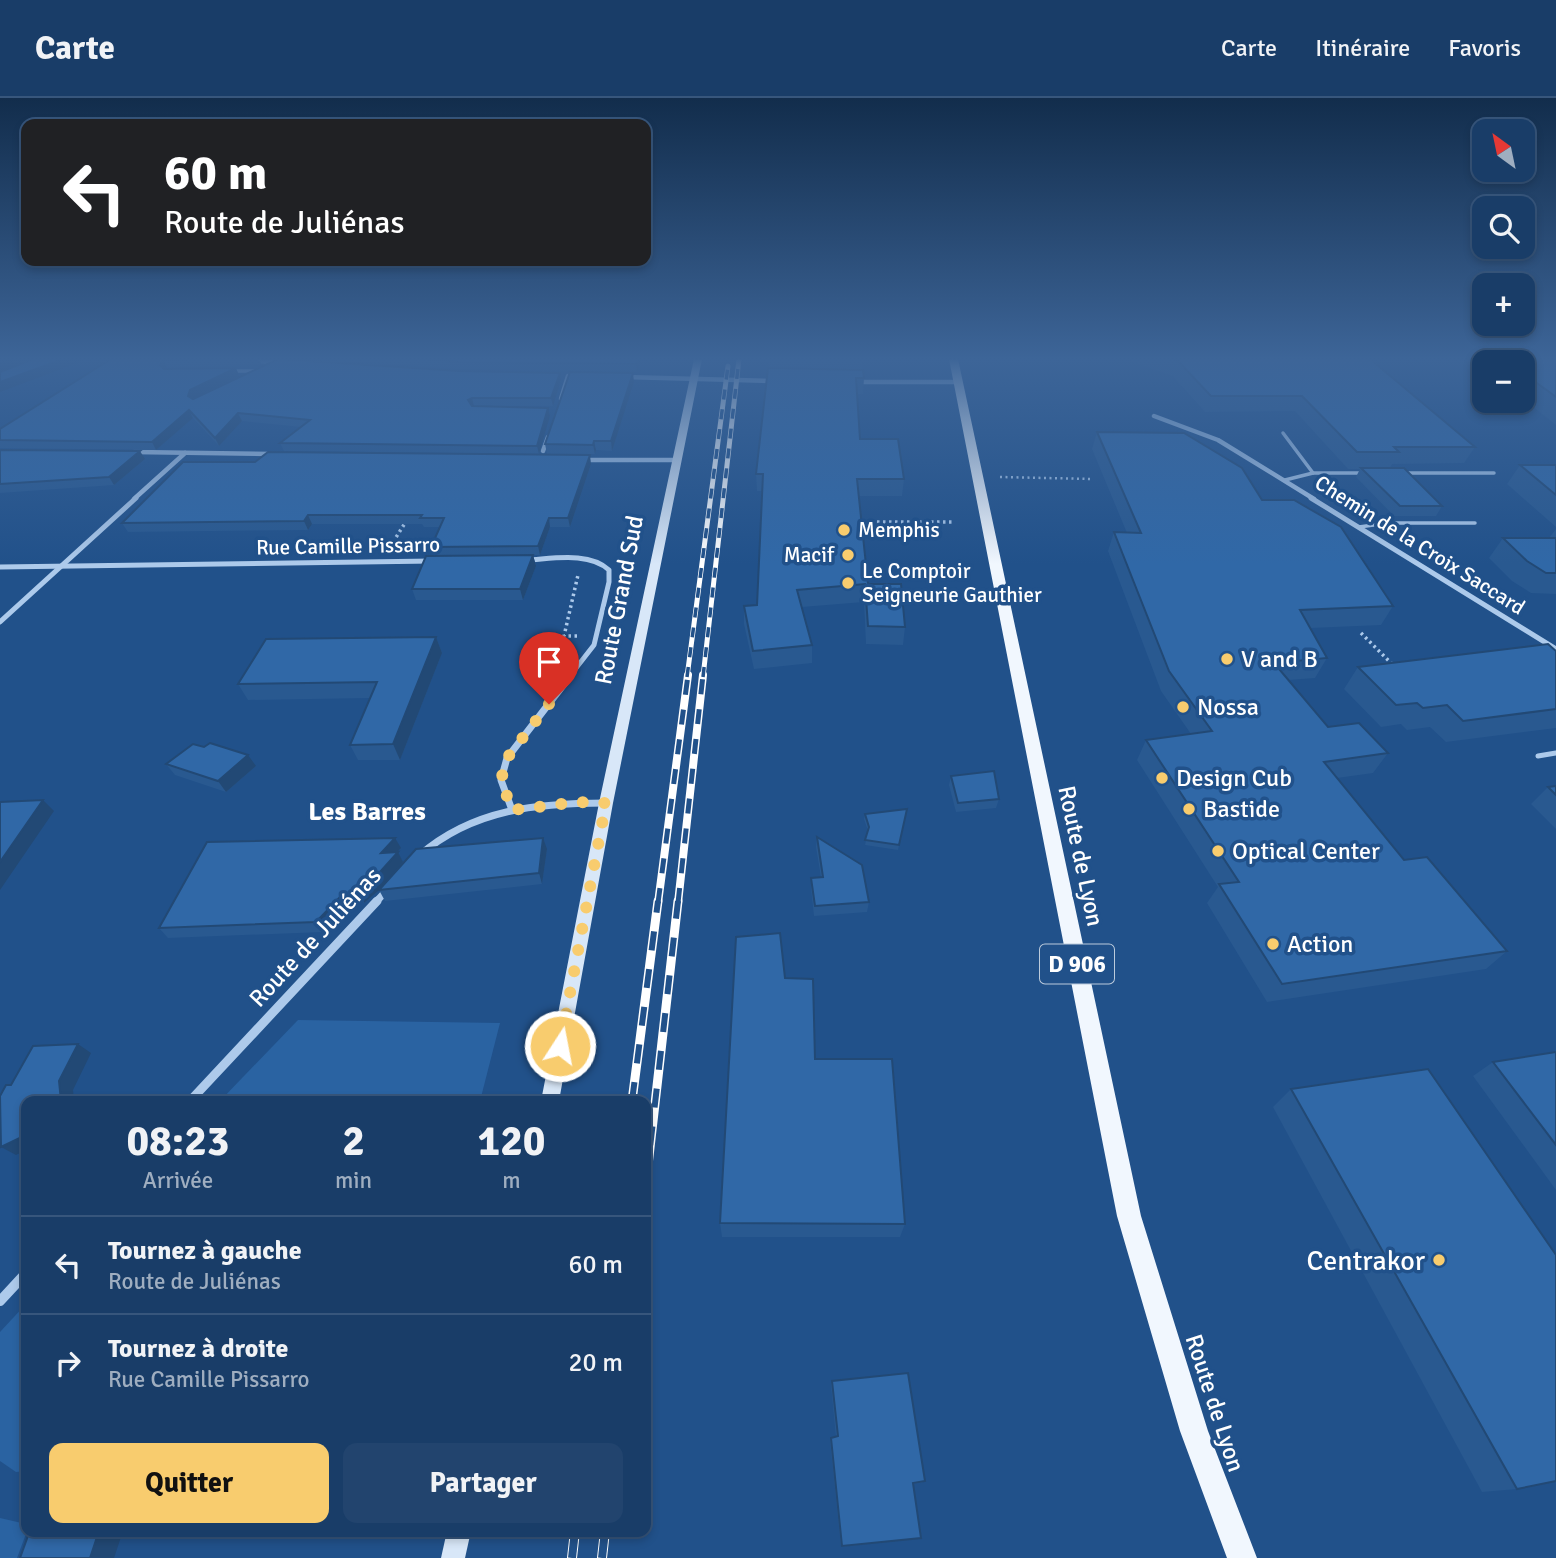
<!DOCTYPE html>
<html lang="fr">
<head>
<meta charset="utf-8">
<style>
	:root { --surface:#193d68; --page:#22446e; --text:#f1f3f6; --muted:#9faec0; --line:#37567c; --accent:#f8cc6e }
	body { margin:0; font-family:Signika,sans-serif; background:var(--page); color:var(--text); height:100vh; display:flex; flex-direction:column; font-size:26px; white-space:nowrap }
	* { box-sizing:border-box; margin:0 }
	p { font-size:23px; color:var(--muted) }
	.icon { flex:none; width:38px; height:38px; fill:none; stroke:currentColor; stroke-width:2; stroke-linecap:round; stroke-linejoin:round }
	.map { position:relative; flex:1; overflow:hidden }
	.sheet { position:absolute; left:21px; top:998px; width:630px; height:441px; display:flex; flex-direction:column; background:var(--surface); border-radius:14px; box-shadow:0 4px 10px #0003,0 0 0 2px var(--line) }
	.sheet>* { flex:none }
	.banner { position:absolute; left:21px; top:21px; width:630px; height:147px; border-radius:14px; box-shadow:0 4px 10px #0003,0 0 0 2px var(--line); background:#202124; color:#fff; overflow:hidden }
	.needle { width:46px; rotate:327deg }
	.tools { position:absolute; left:1472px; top:21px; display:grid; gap:14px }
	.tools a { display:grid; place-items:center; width:63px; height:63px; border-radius:14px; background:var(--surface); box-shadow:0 4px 10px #0003,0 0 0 2px var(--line); font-size:35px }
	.pin { position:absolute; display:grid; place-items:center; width:60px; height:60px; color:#fff; margin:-72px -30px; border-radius:50% 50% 50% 0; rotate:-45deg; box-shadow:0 0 7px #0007 }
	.pin .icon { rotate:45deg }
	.me { position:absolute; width:77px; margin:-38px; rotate:11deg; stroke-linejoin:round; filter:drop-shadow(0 0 5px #0008) }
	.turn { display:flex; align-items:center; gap:24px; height:147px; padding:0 28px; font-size:32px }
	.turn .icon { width:91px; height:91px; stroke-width:2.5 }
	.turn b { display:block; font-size:49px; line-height:60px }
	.eta { display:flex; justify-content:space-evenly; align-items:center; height:119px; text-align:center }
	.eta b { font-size:42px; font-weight:700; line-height:49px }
	.primary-button { display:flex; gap:14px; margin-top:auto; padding:14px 28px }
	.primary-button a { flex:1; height:80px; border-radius:14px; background:var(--accent); color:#111; font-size:28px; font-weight:700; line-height:80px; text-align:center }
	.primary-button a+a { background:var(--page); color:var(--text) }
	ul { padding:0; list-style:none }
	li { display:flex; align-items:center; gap:21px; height:98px; padding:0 28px; border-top:2px solid var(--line) }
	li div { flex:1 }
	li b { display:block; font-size:26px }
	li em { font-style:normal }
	header { display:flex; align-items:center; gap:42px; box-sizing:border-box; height:98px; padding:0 35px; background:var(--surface); border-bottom:2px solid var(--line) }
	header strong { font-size:33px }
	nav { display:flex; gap:38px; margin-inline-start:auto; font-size:24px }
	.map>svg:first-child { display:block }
</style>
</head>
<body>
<header>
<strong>Carte</strong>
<nav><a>Carte</a><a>Itinéraire</a><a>Favoris</a></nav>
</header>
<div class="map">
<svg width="1556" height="1460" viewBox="0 0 1556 1460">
	<rect width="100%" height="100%" fill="#21518a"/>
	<g fill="#2a63a2">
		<polygon points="298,922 500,925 480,1003 220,1003"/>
		<polygon points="26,1206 26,1373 16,1374 0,1363 0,1234"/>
		<polygon points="0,1420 26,1426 27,1433 17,1460 0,1460"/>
	</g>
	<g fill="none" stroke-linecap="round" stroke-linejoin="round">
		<polyline stroke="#adcaeb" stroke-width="2.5" stroke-dasharray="2 3.5" stroke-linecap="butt" points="1000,379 1091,381"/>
		<g stroke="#adcaeb" stroke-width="3.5" stroke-dasharray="2.5 3.5" stroke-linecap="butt">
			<polyline points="871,424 952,424"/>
			<polyline points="393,444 407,422"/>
			<polyline points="1361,535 1393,567"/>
			<polyline points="577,538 564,538 578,477"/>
		</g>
		<g stroke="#adcaeb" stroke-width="3.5">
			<polyline points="231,273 258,273"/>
			<polyline points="1283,335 1313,375"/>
			<polyline points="1403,375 1494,375"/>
			<polyline points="1285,382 1313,375 1365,375"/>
			<polyline points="1359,429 1388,425 1475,425"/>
		</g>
		<polyline stroke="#adcaeb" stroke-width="5" points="1538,658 1556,655"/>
		<g stroke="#adcaeb" stroke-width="4.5">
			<polyline points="239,261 278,265"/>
			<polyline points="625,279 774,283"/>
			<polyline points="856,284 957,284"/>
			<polyline points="561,301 568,278"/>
			<polyline points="1154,318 1218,342 1314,401"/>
			<polyline points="543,353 548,339"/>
			<polyline points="134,354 272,356"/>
			<polyline points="582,362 675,362"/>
			<polyline points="134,401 185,355"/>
		</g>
		<g stroke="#adcaeb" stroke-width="5">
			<polyline points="1311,400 1556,551"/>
			<path d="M 526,462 C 551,461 589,453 609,472 L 609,484 L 594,547 L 569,579"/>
			<polyline points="0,469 433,463"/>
			<polyline points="0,524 136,400"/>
		</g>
		<g stroke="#adcaeb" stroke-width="7">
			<polyline points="512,712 501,682 507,660 571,577"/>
			<path d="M 420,757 C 473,711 538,705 606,705"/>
			<polyline points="375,805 388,791"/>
		</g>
		<polyline stroke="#adcaeb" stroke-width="9" points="190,1003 377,803"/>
		<polyline stroke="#adcaeb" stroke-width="10" points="0,1203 26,1175"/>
		<g fill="#d8e7f8" fill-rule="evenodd">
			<polygon points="694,261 702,261 613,705 559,1003 541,1003 599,705"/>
			<polygon points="447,1433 471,1433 465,1460 441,1460"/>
		</g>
		<polygon fill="#f1f7fe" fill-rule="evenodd" points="949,261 958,261 1141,1118 1208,1333 1257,1460 1227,1460 1180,1333 1117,1118"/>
		<defs>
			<g id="rail-far3">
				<polyline points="687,579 728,268"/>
				<polyline points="703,579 739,261"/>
			</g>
			<g id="rail-far2">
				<polyline points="658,805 688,577"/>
				<polyline points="678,805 703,577"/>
			</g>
			<g id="rail-far1">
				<polyline points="632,1003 658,803"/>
				<polyline points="646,1085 678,803"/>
			</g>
			<g id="rail">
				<polyline points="572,1460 575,1433"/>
				<polyline points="602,1460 605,1433"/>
			</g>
		</defs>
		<use href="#rail-far3" stroke="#fff" stroke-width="5"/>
		<use href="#rail-far2" stroke="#fff" stroke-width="8"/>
		<use href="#rail-far1" stroke="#fff" stroke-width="9"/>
		<use href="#rail" stroke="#fff" stroke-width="10"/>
		<use href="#rail-far3" stroke="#21518a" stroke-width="3.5" stroke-dasharray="10" stroke-linecap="butt"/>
		<use href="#rail-far2" stroke="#21518a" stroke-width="5" stroke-dasharray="15" stroke-linecap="butt"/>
		<use href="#rail-far1" stroke="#21518a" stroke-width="6" stroke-dasharray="19" stroke-linecap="butt"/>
		<use href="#rail" stroke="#21518a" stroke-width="8" stroke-dasharray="24" stroke-linecap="butt"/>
	</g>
	<g fill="#295990">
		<polygon points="111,261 259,261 262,267 167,270 167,271 236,270 239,278 194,300 459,273 560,275 561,282 553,308 473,308 550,318 539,356 284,353 280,345 301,329 242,323 219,348 193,320 156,352 0,350 0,331"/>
		<polygon points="315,261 641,261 637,274 461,271"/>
		<polygon points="757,261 863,261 862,272 864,280 863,296 857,296 860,341 904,381 902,398 858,398 868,486 905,529 903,547 866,546 864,504 802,509 812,547 812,565 754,571 744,526 744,508 757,507 762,393 757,393 756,376 769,270 768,264 757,263"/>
		<polygon points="1130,261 1370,261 1475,349 1464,365 1392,366 1390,370 1442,408 1436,418 1394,418 1356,379 1360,371 1348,371 1295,313 1205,314 1173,278 1129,263"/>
		<polygon points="1474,261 1556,261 1556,327 1522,300 1522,264 1484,264 1484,269"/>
		<polygon points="634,284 612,353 596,352 595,356 547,356 545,346"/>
		<polygon points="1097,334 1262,402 1393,508 1381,527 1311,530 1327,560 1315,580 1288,582 1328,629 1388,655 1373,675 1337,680 1404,762 1507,853 1486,871 1267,904 1207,805 1218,789 1137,662 1146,642 1191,636 1161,593 1108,453 1114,434 1127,435 1092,351"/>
		<polygon points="0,352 145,361 114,387 0,395"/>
		<polygon points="591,366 570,429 550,429 540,457 533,457 536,468 523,502 416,502 412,491 434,458 431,449 440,429 424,429 422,426 312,426 308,432 128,434 122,425"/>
		<polygon points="1520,367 1556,367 1556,429 1507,386"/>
		<polygon points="1556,431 1556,496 1531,495 1512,483 1489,460 1503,440 1549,440"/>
		<polygon points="436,539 442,555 400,662 358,662 350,647 370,600 248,602 238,586"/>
		<polygon points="1556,553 1556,630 1446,644 1430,629 1407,632 1401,626 1381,629 1344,591 1358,569"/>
		<polygon points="166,666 256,668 226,694 175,677"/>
		<polygon points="951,678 999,701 996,710 956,714 949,687"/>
		<polygon points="1556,688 1556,731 1531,706 1548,689"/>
		<polygon points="907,711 898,752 865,747 868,733 864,721 865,716"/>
		<polygon points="817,739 869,804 867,814 814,818 811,790 811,780 821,779 816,749"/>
		<polygon points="401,750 397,754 403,764 377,794 364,805 348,807 323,834 168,840 159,830"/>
		<polygon points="547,751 542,786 385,803 379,792"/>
		<polygon points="785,880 815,961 905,1126 900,1139 722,1139 720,1125"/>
		<polygon points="1556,954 1556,1092 1473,978 1493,964"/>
		<polygon points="1291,991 1517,1391 1482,1394 1273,1009"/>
		<polygon points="832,1283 925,1383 921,1385 913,1386 921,1440 841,1449 830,1343 831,1340 836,1339 831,1287"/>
	</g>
	<g fill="#224975">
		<polygon points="8,261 31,261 0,274 0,265"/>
		<polygon points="63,261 88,261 0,294 0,284"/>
		<polygon points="638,261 641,261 637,274 636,266"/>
		<polygon points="163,262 167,270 164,275 160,267"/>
		<polygon points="236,270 239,278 194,300 192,305 188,298 190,292"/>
		<polygon points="560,275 561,282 553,308 551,300"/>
		<polygon points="633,275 634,284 612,353 611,343"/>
		<polygon points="472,300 474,308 470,310 468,302"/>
		<polygon points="548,310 550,318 539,356 537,348"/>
		<polygon points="189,312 193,320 156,352 152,344"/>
		<polygon points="238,315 242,323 219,348 215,340"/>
		<polygon points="594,343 596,352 595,356 593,347"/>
		<polygon points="140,353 145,361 114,387 109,379"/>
		<polygon points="590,357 591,366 570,429 568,420"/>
		<polygon points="308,417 312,426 308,432 304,423"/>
		<polygon points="549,420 550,429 540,457 538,448"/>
		<polygon points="533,457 536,468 523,502 520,491"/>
		<polygon points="436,539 442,555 400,662 393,646"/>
		<polygon points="248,657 256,668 226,694 218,683"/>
		<polygon points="43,702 54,713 0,792 0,764"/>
		<polygon points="395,740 401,750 387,765 381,755"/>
		<polygon points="543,740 547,751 542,786 539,775"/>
		<polygon points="398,754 403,764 377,794 364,805 358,795"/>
		<polygon points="342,797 348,807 323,834 316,824"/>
		<polygon points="78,946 91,955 73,992 74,1003 61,1003 59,983"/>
		<polygon points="26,1037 26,1052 16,1057 1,1049"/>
		<polygon points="99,1433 123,1433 114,1460 90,1460"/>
	</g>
	<g fill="#3068a7" stroke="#224975" stroke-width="2">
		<polygon points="33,261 63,261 0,284 0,274"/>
		<polygon points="111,261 195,261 163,262 160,267 164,271 236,270 190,292 188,298 193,301 278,261 459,273 560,275 551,300 472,300 468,302 472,308 548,310 537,348 280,345 310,322 238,315 215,340 189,312 152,344 0,342 0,331"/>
		<polygon points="426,261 638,261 636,266 459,264"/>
		<polygon points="1174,261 1370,261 1475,349 1394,349 1399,354 1357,354 1302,298 1211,298 1178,263"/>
		<polygon points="1506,261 1556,261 1556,299 1522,274 1522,264 1510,264"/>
		<polygon points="768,270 863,272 864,280 856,280 860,341 898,341 904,381 857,381 868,486 901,486 905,529 868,528 865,486 797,492 812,547 753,553 744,508 757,507 763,376 756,376"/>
		<polygon points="570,274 633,275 611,343 594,343 593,347 545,346"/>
		<polygon points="1097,334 1184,335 1242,370 1262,402 1294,402 1341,429 1393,508 1300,512 1327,560 1274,565 1328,629 1359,625 1388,655 1324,664 1404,762 1427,759 1507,853 1282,886 1219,786 1239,784 1146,642 1212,633 1169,573 1114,434 1141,435"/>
		<polygon points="0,352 140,353 109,379 0,386"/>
		<polygon points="268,354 590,357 568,420 549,420 538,448 431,449 444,420 420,420 422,417 308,417 304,423 122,425 183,364 255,364"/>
		<polygon points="1520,367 1556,367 1556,397"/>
		<polygon points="1361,370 1404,370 1442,408 1400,408"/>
		<polygon points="1503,440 1556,440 1556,475 1546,475 1527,463"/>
		<polygon points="533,457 520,491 412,491 426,458"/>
		<polygon points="436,539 393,646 350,647 377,584 238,586 266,541"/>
		<polygon points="1548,546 1556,553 1556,611 1463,623 1447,607 1423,610 1417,605 1396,607 1358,569"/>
		<polygon points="210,645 248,657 218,683 166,666 193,646 204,649"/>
		<polygon points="994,673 999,701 958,705 951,678"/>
		<polygon points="1556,688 1556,697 1548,689"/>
		<polygon points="43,702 0,764 0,704"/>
		<polygon points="907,711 899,747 865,742 869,729 865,716"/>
		<polygon points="817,739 862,767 869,804 815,808 811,780 823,779"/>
		<polygon points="395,740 381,755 398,754 371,784 358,795 342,797 316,824 159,830 207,744"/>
		<polygon points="543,740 539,775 379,792 416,751"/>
		<polygon points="780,835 785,880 813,881 815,961 892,961 905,1126 720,1125 736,839"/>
		<polygon points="78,946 59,983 61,1003 26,1003 26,1037 1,1049 0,998 6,987 11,987 33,948"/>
		<polygon points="1556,954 1556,1047 1493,964"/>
		<polygon points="1428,971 1556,1157 1556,1383 1517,1391 1291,991"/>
		<polygon points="908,1275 925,1383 913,1385 921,1440 842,1448 831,1340 838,1338 832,1283"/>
		<polygon points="50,1433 99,1433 90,1460 20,1460 29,1435"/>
	</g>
	<linearGradient id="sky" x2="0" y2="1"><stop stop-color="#122d4c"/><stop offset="0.56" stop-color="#3d6598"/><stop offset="1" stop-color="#3d6598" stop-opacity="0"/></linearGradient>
	<rect width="1556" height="466" fill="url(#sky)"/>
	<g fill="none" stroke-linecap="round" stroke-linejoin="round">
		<polyline stroke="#f8cc6e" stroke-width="12" stroke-dasharray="0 21.6" points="549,606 507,660 501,682 512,712 579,704 606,705 560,948"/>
	</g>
	<g fill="#f8cc6e" stroke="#21518a" stroke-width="2.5">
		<circle cx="844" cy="432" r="7"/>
		<circle cx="848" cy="457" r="7"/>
		<circle cx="848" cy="485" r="7"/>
		<circle cx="1227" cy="561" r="7"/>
		<circle cx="1183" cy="609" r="7"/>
		<circle cx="1162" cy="680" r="7"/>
		<circle cx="1189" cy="711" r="7"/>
		<circle cx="1218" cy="753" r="7"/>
		<circle cx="1273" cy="846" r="7"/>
		<circle cx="1439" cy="1162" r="7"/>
	</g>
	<g text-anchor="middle" stroke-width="7" stroke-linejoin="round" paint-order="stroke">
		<g font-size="21" fill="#fff" stroke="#21518a" text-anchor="start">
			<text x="858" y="439">Memphis</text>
			<text x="834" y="464" text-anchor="end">Macif</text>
			<text x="862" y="480">Le Comptoir<tspan x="862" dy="24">Seigneurie Gauthier</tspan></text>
		</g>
		<g font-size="21" fill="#fff" stroke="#21518a">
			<text transform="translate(1420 447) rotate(32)" y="7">Chemin de la Croix Saccard</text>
			<text transform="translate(348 448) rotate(-1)" y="7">Rue Camille Pissarro</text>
		</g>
		<rect fill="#21518a" stroke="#bccbdc" stroke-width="2" x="1040" y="846.5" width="74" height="39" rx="5"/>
		<g font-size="23" font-weight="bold" fill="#fff">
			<text x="1077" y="874">D 906</text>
		</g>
		<g font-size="24" fill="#fff" stroke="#21518a">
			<text transform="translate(619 502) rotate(-79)" y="8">Route Grand Sud</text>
			<text transform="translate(1081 758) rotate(78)" y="8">Route de Lyon</text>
			<text transform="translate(315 839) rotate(-47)" y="8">Route de Juliénas</text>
			<text transform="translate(1215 1305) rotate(72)" y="8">Route de Lyon</text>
		</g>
		<g font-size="24" fill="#fff" stroke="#21518a" text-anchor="start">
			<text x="1241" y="569">V and B</text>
			<text x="1197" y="617">Nossa</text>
			<text x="1176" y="688">Design Cub</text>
			<text x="1203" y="719">Bastide</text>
			<text x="1232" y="761">Optical Center</text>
			<text x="1287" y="854">Action</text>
		</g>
		<g font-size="26" font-weight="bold" fill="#fff" stroke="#21518a">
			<text x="367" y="722">Les Barres</text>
		</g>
		<g font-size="28" fill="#fff" stroke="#21518a" text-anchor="end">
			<text x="1425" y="1172">Centrakor</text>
		</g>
	</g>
</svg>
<div class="tools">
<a><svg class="needle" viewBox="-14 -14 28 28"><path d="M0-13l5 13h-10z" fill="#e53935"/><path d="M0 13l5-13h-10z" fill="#9faec0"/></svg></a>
<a><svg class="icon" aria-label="search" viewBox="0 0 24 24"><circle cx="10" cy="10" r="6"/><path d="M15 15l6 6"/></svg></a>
<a>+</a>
<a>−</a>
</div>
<div class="pin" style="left:549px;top:606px;background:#d93025"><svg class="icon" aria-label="arrive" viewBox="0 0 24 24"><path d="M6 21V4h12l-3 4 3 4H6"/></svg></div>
<svg class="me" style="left:560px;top:948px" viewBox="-20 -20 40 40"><circle r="17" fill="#f8cc6e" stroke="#fff" stroke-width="3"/><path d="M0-11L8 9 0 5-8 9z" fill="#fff"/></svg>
<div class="banner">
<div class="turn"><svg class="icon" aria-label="left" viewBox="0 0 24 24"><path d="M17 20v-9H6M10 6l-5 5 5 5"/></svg><div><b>60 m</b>Route de Juliénas</div></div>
</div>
<section class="sheet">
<div class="eta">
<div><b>08:23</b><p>Arrivée</p></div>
<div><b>2</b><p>min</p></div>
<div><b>120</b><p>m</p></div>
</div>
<ul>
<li><svg class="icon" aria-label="left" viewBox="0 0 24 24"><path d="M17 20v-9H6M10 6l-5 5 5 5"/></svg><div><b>Tournez à gauche</b><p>Route de Juliénas</p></div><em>60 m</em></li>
<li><svg class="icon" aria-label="right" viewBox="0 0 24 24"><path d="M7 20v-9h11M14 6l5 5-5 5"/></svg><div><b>Tournez à droite</b><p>Rue Camille Pissarro</p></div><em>20 m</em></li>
</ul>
<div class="primary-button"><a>Quitter</a><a>Partager</a></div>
</section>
</div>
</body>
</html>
